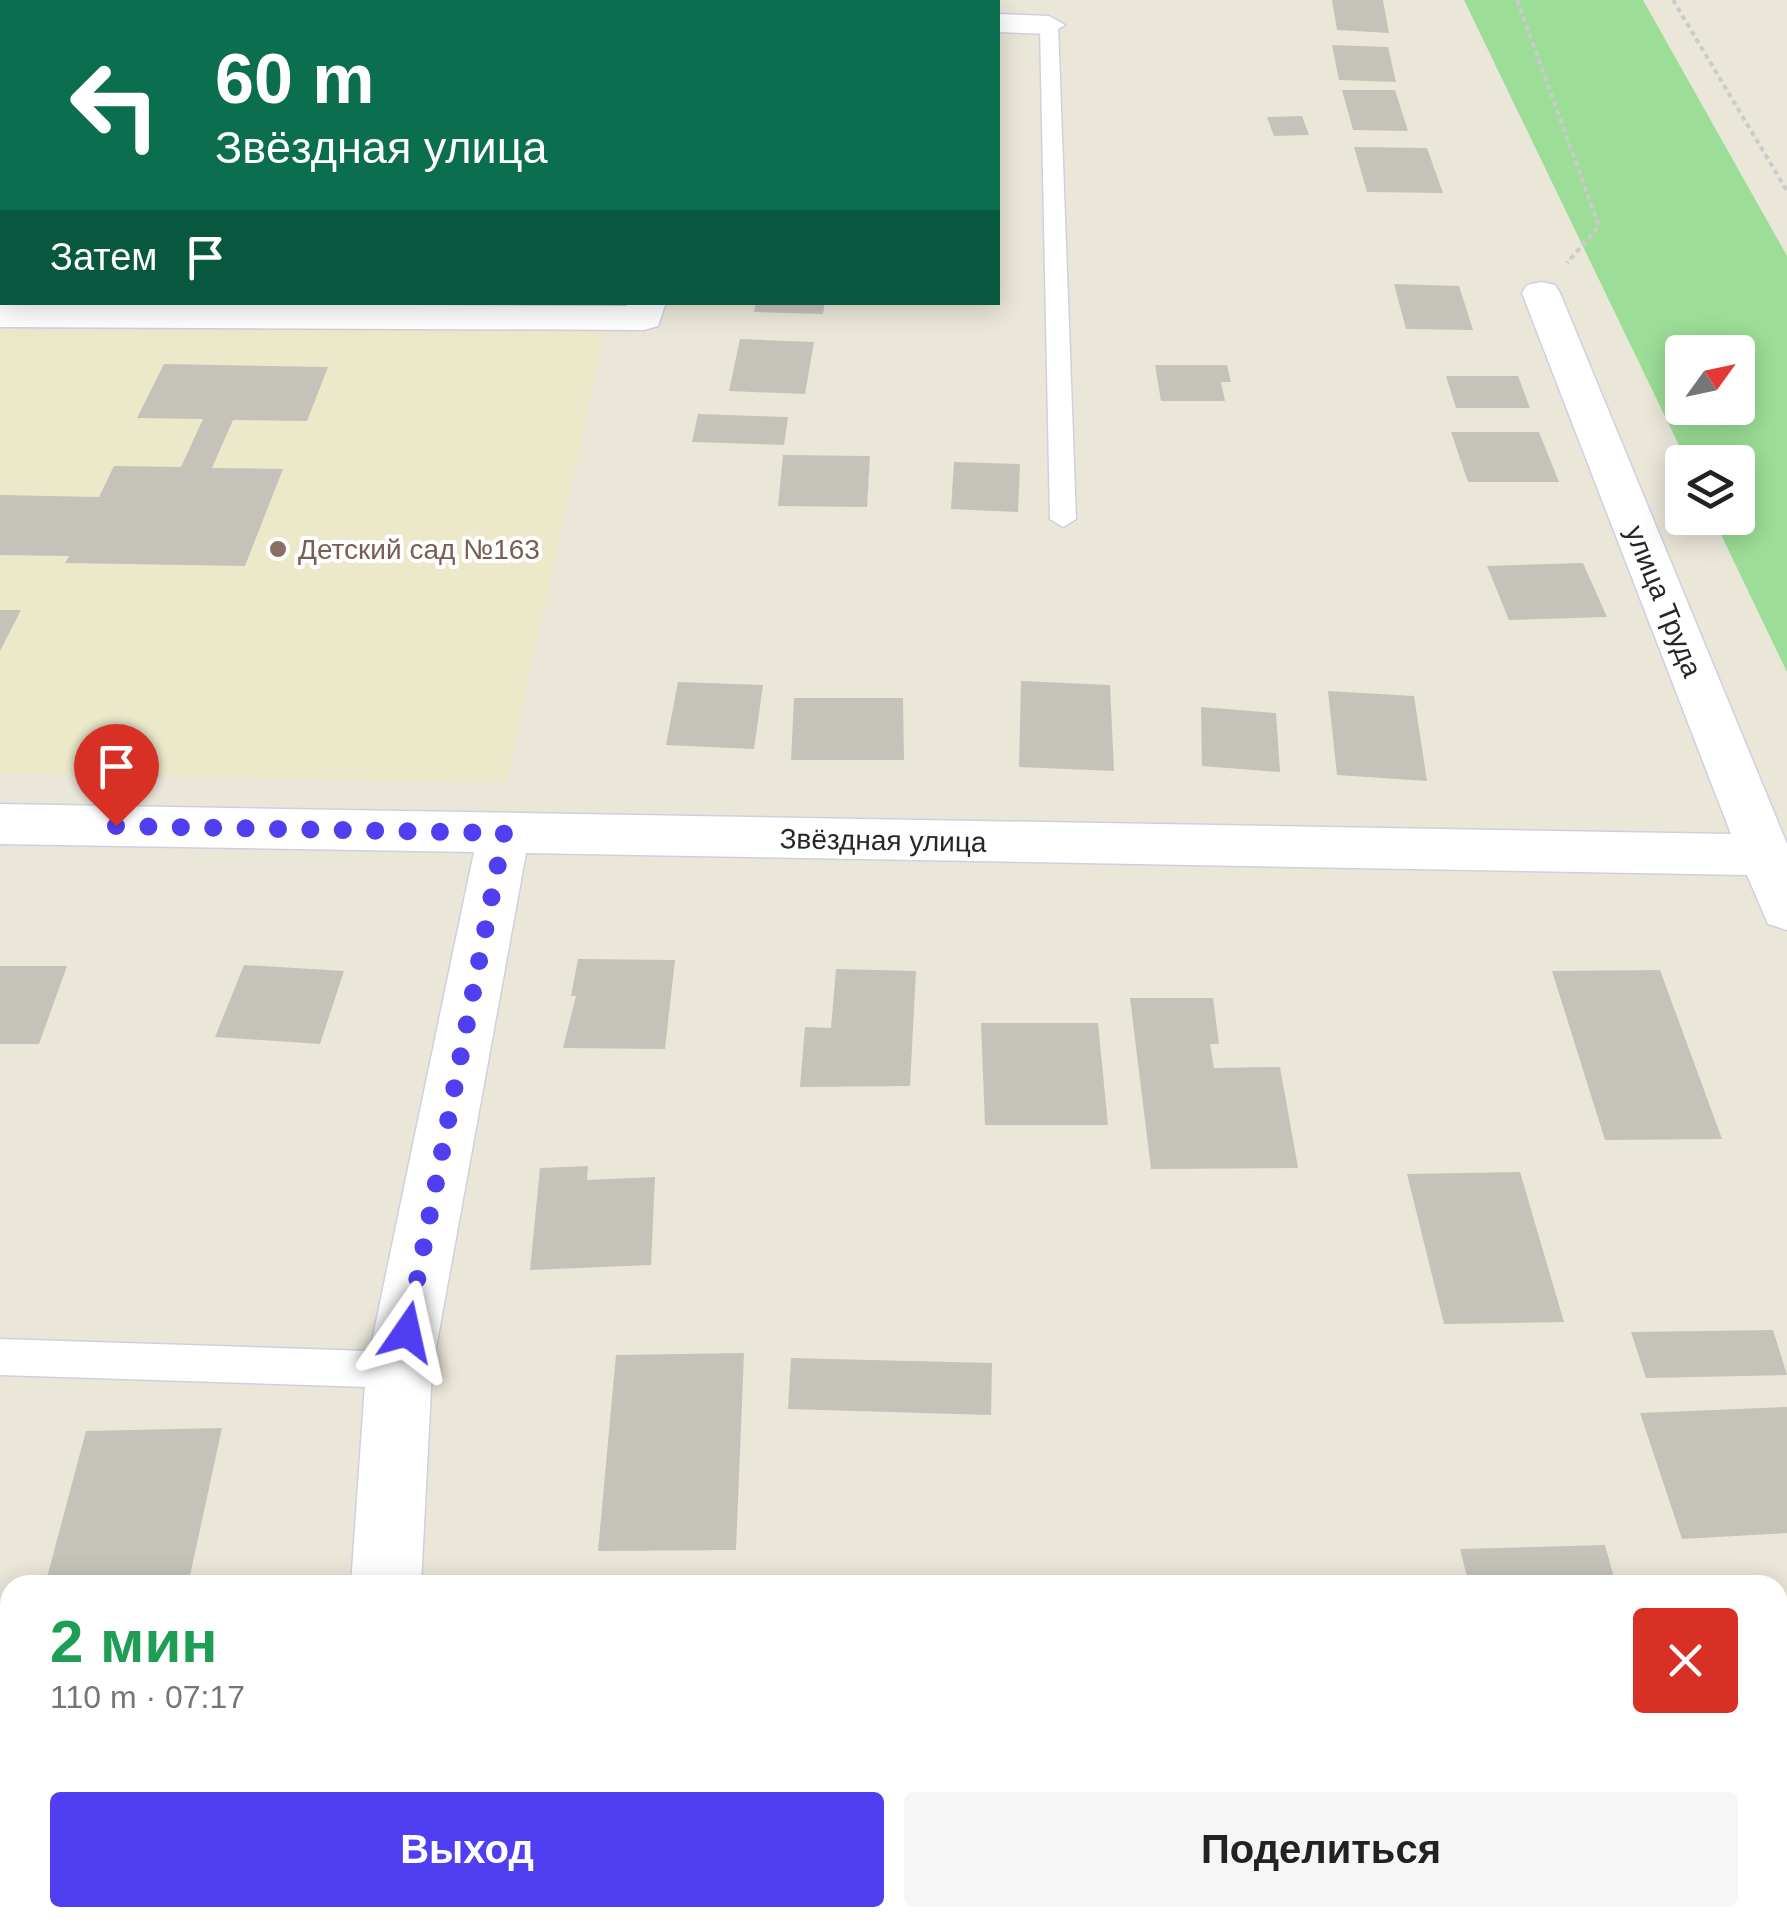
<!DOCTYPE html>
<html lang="ru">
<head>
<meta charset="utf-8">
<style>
	:root { --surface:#fff; --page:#f6f6f6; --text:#222; --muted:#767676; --accent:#503ff1 }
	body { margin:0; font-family:Helvetica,sans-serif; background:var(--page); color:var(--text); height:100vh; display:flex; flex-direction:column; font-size:38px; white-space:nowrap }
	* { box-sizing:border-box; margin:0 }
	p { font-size:32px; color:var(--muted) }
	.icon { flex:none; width:55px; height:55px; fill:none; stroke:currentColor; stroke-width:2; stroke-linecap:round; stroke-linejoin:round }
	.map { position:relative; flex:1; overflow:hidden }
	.panel { position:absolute; left:0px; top:1575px; width:1788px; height:352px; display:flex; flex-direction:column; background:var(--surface); border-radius:30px 30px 0 0; box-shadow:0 5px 25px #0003 }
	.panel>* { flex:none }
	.top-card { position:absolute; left:0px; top:0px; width:1000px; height:305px; box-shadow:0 5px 25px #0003; background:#0b6e4f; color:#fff; overflow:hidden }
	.needle { width:65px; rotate:57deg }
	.tools { position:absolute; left:1665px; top:335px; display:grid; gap:20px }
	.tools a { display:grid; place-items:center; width:90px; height:90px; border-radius:10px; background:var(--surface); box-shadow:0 5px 25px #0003; font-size:50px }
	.pin { position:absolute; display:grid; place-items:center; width:85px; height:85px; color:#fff; margin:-102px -42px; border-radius:50% 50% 50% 0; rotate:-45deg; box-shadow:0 0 10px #0007 }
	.pin .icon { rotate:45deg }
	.me { position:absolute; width:110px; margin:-55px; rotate:11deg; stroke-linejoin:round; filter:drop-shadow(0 0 8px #0008) }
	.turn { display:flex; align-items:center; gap:35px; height:210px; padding:0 50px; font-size:45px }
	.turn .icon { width:130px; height:130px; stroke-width:2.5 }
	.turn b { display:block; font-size:70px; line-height:85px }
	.then { display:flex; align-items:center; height:95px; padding:0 50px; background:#0003; gap:20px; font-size:38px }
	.round { display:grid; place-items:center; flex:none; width:105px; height:105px; border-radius:10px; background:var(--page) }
	.overview { display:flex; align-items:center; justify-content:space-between; height:170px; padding:0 50px }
	h1 { font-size:60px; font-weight:700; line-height:75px; color:#1e9e55 }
	.button { display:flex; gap:20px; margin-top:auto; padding:20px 50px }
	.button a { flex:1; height:115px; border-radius:10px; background:var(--accent); color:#fff; font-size:40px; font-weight:700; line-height:115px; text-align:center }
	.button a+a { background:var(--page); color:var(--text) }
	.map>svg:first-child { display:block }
</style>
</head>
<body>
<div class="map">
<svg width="1787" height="1926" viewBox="0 0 1787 1926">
	<rect width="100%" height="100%" fill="#eae7d9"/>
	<polygon fill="#ebe9c9" points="607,321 506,783 0,773 0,326"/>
	<path fill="#9cde97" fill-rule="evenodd" d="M 1464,0 L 1643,0 L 1787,256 L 1787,672 L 1713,518 L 1738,518 L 1738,462 L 1687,462 ZM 1682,352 L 1738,352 L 1738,408 L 1682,408 Z"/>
	<g fill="#c5c3b9">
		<polygon points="1332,0 1383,0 1389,33 1337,30"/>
		<polygon points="1332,45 1388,47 1396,82 1339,80"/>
		<polygon points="1342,90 1395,90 1408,131 1353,130"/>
		<polygon points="1302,116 1309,135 1274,136 1267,117"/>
		<polygon points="1354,147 1427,148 1443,193 1367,192"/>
		<polygon points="1394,284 1459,286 1473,330 1406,329"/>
		<polygon points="756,302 825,302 823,314 754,312"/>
		<polygon points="740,339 814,342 805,394 729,391"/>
		<polygon points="164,364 328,367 307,421 233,420 212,468 283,469 245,566 65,563 69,556 0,555 0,495 99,497 114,466 181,467 203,419 137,418"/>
		<polygon points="1155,365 1227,365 1231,382 1221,382 1225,401 1161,401"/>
		<polygon points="1446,376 1518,376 1530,408 1456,408"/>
		<polygon points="698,414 788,417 784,445 692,442"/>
		<polygon points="1451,432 1539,432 1559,482 1468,482"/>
		<polygon points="783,455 870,456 867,507 778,506"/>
		<polygon points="954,462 1020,464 1018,512 951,509"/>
		<polygon points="1583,563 1607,617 1509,620 1487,566"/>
		<polygon points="0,610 21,610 0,651"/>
		<polygon points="1021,681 1110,685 1114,771 1019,767"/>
		<polygon points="678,682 763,685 754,749 666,745"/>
		<polygon points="1328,691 1414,696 1427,781 1337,775"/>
		<polygon points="794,698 903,698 904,760 791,760"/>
		<polygon points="1201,707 1276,713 1280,772 1202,766"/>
		<polygon points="578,959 675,960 665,1049 563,1048 576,996 571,996"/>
		<polygon points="244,965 344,971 320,1044 215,1037"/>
		<polygon points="0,966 67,966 39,1044 0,1044"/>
		<polygon points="836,969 916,971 910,1086 800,1087 805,1027 831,1028"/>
		<polygon points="1660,970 1722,1139 1605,1140 1552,971"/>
		<polygon points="1130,998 1213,998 1219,1044 1210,1044 1214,1068 1280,1067 1298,1168 1151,1169"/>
		<polygon points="981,1023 1098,1023 1108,1125 985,1125"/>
		<polygon points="588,1166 587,1180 655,1177 651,1265 530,1270 540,1168"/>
		<polygon points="1520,1172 1564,1322 1444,1324 1407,1174"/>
		<polygon points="1773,1330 1787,1375 1646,1378 1631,1332"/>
		<polygon points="744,1353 736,1550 598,1551 616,1355"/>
		<polygon points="791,1358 992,1363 991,1415 788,1409"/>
		<polygon points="1787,1407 1787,1533 1682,1539 1640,1413"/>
		<polygon points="222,1428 188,1585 45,1585 86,1431"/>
		<polygon points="1605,1545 1616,1585 1469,1585 1460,1549"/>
		<polygon points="1778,1614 1787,1615 1787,1847 1778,1847"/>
		<polygon points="576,1918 723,1918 722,1926 574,1926"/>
	</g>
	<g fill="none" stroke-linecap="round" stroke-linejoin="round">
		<defs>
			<g id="lane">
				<polygon points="1049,19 1058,25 1076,519 1063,527 1050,519 1040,25"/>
				<polygon points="0,1339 399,1352 413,1357 418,1370 413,1383 399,1388 0,1375"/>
			</g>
			<g id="street">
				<polygon points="261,0 384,0 385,2 262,2"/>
				<polygon points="998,14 1049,16 1065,25 1049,34 998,32"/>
				<polygon points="1541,282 1555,285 1560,293 1787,844 1787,930 1768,924 1747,875 526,853 432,1370 421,1585 351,1585 366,1370 474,852 0,844 0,804 1731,834 1522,293 1527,285"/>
				<polygon points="628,302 666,302 658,326 644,330 0,327 0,303 627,306"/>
				<polygon points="297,1918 375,1918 374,1926 294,1926"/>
			</g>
		</defs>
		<use href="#lane" stroke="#d0cfe0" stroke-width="3"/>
		<use href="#street" stroke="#d0cfe0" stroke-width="3"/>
		<g stroke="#cbcbcb" stroke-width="4" stroke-dasharray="5 4" stroke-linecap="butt">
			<polyline points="1517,0 1599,226 1567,263"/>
			<polyline points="1673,0 1787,191"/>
		</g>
		<use href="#lane" fill="#fff" fill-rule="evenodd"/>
		<use href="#street" fill="#fff" fill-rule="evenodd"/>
	</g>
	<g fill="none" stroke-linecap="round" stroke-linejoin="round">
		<polyline stroke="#503ff1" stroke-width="18" stroke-dasharray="0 32.4" points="116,826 504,833 407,1332"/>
	</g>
	<circle fill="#8d6e63" stroke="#fff" stroke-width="4" cx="278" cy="549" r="10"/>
	<g text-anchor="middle" stroke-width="8" stroke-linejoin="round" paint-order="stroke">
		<g font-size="28" fill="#785e54" stroke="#fff" text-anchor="start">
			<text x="298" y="559">Детский cад №163</text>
		</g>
		<g font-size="28" fill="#272727" stroke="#fff">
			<text transform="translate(1664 601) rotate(68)" y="10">улица Труда</text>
			<text transform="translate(883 840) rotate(1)" y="10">Звёздная улица</text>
		</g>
	</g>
</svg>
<div class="tools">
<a><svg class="needle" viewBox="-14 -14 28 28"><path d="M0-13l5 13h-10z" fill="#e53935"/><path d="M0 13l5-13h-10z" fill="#767676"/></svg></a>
<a><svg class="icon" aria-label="layers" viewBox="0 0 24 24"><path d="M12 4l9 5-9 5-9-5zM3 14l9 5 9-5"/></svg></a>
</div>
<div class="pin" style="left:116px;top:826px;background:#d93025"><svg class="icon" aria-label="arrive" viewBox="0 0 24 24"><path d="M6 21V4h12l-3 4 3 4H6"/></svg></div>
<svg class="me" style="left:407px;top:1332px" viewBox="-20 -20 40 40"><path d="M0-17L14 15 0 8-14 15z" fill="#503ff1" stroke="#fff" stroke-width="4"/></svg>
<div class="top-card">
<div class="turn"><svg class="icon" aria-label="left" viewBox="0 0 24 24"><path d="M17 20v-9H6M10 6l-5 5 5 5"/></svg><div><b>60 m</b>Звёздная улица</div></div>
<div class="then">Затем<svg class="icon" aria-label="arrive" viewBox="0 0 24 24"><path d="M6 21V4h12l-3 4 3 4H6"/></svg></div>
</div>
<section class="panel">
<div class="overview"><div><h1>2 мин</h1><p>110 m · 07:17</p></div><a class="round" style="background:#d93025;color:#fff"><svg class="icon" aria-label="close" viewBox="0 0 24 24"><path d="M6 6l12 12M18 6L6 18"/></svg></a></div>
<div class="button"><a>Выход</a><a>Поделиться</a></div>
</section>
</div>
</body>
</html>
